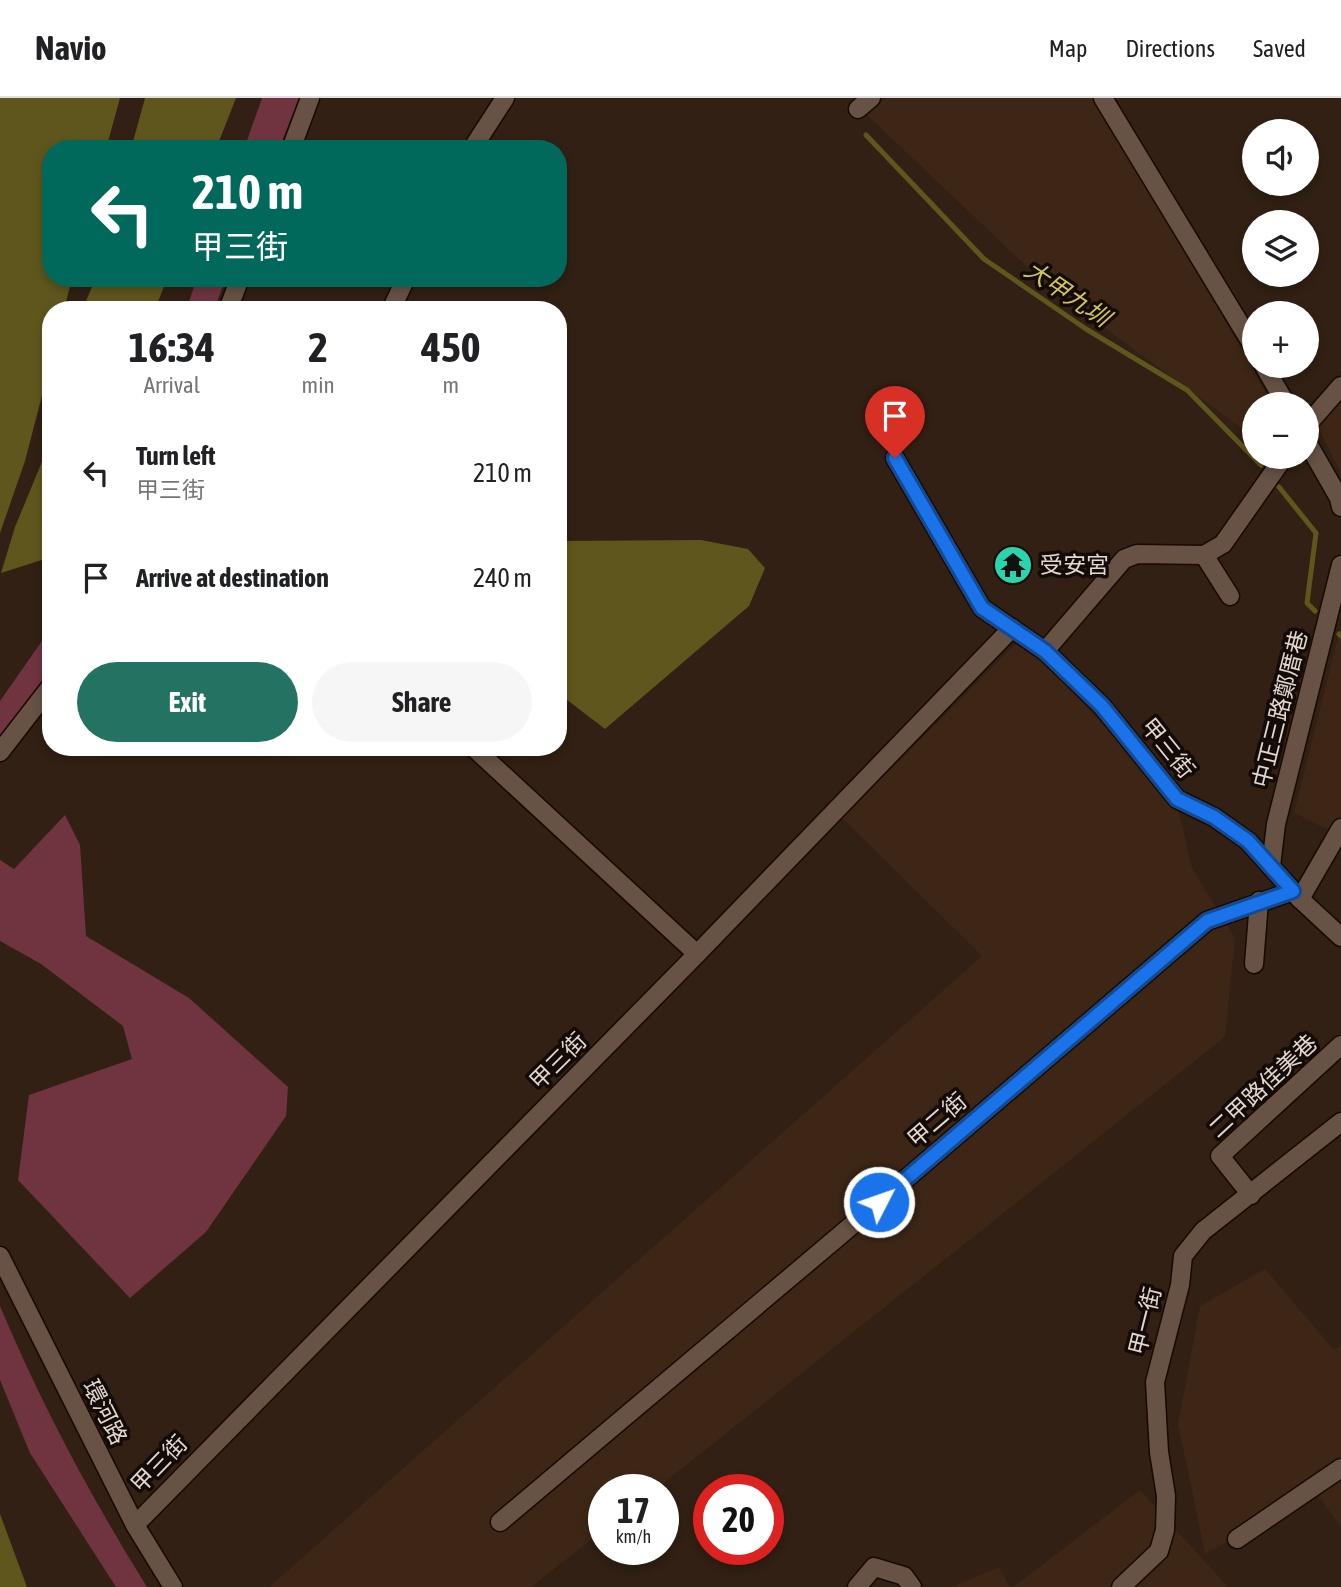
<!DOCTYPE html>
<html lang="en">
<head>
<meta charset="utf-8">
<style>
	:root { --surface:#fff; --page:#f6f6f6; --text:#202124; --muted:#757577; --line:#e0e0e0; --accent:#247262 }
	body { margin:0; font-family:"Asap Condensed","Noto Sans TC",sans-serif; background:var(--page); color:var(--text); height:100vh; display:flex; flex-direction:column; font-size:26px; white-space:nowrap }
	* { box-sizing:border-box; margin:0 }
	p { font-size:23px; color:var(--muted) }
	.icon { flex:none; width:38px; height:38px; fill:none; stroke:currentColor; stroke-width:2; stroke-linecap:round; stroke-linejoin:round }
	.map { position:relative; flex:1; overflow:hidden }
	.panel { position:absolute; left:42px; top:203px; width:525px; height:455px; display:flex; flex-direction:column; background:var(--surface); border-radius:28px; box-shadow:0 4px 10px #0003 }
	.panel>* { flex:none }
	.top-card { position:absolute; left:42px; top:42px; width:525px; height:147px; border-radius:28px; box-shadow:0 4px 10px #0003; background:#00695c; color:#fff; overflow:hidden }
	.tools { position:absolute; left:1242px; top:21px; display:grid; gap:14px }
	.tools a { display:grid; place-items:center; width:77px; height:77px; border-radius:50%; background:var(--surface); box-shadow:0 4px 10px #0003; font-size:35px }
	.speed { position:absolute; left:588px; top:1376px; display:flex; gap:14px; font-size:35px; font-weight:700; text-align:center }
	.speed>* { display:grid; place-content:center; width:91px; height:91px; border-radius:50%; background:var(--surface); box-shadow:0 4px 10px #0003; line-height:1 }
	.speed small { font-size:18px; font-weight:400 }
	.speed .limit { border:10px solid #d22; background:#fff; color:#111 }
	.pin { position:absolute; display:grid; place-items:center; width:60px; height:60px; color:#fff; margin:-72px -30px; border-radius:50% 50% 50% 0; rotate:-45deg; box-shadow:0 0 7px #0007 }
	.pin .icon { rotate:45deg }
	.me { position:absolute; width:77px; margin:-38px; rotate:49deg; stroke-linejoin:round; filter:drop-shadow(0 0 5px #0008) }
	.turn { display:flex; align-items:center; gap:24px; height:147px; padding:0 35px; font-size:32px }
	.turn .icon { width:91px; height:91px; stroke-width:2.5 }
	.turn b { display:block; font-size:49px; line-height:60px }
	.eta { display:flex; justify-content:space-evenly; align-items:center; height:119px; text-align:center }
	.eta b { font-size:42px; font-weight:700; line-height:49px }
	.action { display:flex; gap:14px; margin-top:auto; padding:14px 35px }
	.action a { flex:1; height:80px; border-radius:42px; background:var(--accent); color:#fff; font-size:28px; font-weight:700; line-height:80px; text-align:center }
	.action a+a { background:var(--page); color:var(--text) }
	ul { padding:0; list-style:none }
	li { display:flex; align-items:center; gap:21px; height:105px; padding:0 35px }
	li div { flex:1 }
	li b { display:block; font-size:26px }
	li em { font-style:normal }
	header { display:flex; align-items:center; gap:42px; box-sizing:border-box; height:98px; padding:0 35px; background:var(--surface); border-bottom:2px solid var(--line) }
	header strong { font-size:33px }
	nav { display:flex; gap:38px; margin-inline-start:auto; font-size:24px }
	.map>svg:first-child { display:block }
</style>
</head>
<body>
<header>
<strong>Navio</strong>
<nav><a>Map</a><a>Directions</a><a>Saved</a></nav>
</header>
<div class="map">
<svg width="1341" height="1489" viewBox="0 0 1341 1489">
	<rect width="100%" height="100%" fill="#312013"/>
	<g fill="#3d2615">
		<polygon points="886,0 1094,0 1170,125 1272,306 1255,306 1255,340 1047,188 867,17"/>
		<polygon points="1341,302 1341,375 1316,325"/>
		<polygon points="1341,527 1341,738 1294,715"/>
		<polygon points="1022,540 1177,706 1192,770 1235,840 1225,939 656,1391 604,1391 604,1432 531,1489 269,1489 982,858 842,720"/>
		<polygon points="1265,1171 1334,1252 1341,1247 1341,1429 1317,1396 1205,1456 1178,1326 1200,1208"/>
		<polygon points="1140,1392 1228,1489 1013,1489"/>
		<polygon points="999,1469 1010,1489 950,1489 952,1489"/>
	</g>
	<g fill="#6f3440">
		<polygon points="262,0 299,0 279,51 244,51"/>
		<polygon points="197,180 226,180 214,212 186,212"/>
		<polygon points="51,530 51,574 10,625 0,643 0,603"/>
		<polygon points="65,717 80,747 86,838 189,900 288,989 286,1018 206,1134 130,1200 18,1082 29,997 132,961 123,928 41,866 0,843 0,762 14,771"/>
		<path d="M 0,1208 C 41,1306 91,1399 147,1489 L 116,1489 L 30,1355 L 0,1282 Z"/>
	</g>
	<g fill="#5e561c">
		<polygon points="0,0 120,0 106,51 51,51 51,180 72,180 64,212 51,212 51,263 25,363 0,435"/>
		<polygon points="145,0 236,0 216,51 131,51"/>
		<polygon points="96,180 167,180 155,212 82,212"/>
		<polygon points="51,342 51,459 1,475 15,429"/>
		<polygon points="701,442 748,451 765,470 749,508 605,631 558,595 558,443"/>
		<polygon points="0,1416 27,1489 0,1489"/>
	</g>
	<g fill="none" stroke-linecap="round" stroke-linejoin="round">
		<g stroke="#5e561c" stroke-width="5">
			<polyline points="866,37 984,161 1086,231 1187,292 1261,367"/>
			<polyline points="1279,389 1316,435 1307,505 1315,513"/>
			<polyline points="1339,536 1341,538"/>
		</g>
		<defs>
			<g id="minor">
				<polyline points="1103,0 1255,251"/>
				<polyline points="858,11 871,0"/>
				<polyline points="291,51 310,0"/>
				<polyline points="472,51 505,0"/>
				<polyline points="228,212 240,180"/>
				<polyline points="391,212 406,180"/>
				<polyline points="1264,268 1286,306"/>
				<polyline points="1307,327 1341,288"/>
				<polyline points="1307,344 1339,400 1341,409"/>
				<polyline points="895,360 982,510 1045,553 1102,608 1177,701 1214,719 1248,743 1300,801 1341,839"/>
				<polyline points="1204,457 1230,498"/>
				<polyline points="1045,553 1124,461 1137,456 1204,457 1223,446 1284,359"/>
				<polyline points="473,649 697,856"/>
				<polyline points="0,654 51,588"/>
				<polyline points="1271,768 1276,726 1341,467"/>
				<polyline points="1300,801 1341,730"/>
				<polyline points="1254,866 1259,803"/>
				<polyline points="1251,1097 1220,1058 1341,947"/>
				<polyline points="0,1158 135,1427 173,1489"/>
				<polyline points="500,1424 838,1139 1207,823 1293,793"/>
				<polyline points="135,1427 697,856 1012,530"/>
				<polyline points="1237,1441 1341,1370"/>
				<polyline points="857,1489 874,1469 904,1478 912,1489"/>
				<polyline points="1121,1489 1159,1453 1165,1432 1166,1398 1159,1354 1155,1284 1180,1187 1183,1158 1203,1133 1341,1024"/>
			</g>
		</defs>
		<use href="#minor" stroke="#180901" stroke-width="21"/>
		<use href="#minor" stroke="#675245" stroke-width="18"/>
	</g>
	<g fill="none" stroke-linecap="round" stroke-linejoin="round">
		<defs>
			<polyline id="route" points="879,1104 1207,823 1293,793 1248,743 1214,719 1177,701 1102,608 1045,553 982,510 895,360"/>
		</defs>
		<use href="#route" stroke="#114b97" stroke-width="18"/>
		<use href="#route" stroke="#1a73e8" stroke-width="12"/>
	</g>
	<defs>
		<symbol id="temple-disc" viewBox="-11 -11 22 22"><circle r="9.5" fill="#29d5ad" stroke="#130b07"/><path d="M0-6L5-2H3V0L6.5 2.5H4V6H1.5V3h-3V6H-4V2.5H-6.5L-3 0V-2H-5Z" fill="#111"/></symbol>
	</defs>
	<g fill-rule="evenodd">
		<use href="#temple-disc" x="991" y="445" width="44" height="44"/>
	</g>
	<g text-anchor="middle" stroke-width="7" stroke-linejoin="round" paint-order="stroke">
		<g font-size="23" fill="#e3d7cf" stroke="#130b07" text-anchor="start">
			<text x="1040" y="475">受安宮</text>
		</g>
		<g font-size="23" fill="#e3d7cf" stroke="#130b07">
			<text transform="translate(1280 611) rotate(-76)" y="8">中正三路鄭厝巷</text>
			<text transform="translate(1168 650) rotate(51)" y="8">甲三街</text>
			<text transform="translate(558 963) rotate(-45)" y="8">甲三街</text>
			<text transform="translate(1263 988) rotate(-43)" y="8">二甲路佳美巷</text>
			<text transform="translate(937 1022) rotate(-41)" y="8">甲二街</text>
			<text transform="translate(1145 1223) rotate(-76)" y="8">甲一街</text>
			<text transform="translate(105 1314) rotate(63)" y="8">環河路</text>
			<text transform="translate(159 1366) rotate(-46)" y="8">甲三街</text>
		</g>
		<g font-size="24" font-style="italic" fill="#d1c45a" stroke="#130b07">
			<text transform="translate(1067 196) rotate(34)" y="8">大甲九圳</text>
		</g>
	</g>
</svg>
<div class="tools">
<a><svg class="icon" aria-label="sound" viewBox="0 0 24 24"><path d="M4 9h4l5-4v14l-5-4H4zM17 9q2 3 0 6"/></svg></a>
<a><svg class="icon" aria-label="layers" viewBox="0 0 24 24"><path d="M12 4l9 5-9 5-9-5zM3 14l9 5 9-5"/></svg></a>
<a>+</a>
<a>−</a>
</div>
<div class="speed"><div>17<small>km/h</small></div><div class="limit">20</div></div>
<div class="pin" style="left:895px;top:360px;background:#d93025"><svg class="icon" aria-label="arrive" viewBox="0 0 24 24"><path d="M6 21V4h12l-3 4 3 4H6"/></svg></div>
<svg class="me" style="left:879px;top:1104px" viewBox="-20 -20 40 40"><circle r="17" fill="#1a73e8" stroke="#fff" stroke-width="3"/><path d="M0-11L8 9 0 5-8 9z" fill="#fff"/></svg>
<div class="top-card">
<div class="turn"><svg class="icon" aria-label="left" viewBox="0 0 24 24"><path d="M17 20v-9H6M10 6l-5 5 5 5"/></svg><div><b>210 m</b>甲三街</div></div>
</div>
<section class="panel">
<div class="eta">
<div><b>16:34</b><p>Arrival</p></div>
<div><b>2</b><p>min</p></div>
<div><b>450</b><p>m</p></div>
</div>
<ul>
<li><svg class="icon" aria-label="left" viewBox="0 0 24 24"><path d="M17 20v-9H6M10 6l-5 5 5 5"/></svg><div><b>Turn left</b><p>甲三街</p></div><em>210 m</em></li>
<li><svg class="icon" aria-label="arrive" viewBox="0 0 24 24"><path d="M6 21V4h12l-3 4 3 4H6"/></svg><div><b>Arrive at destination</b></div><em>240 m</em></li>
</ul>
<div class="action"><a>Exit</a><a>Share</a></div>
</section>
</div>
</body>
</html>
